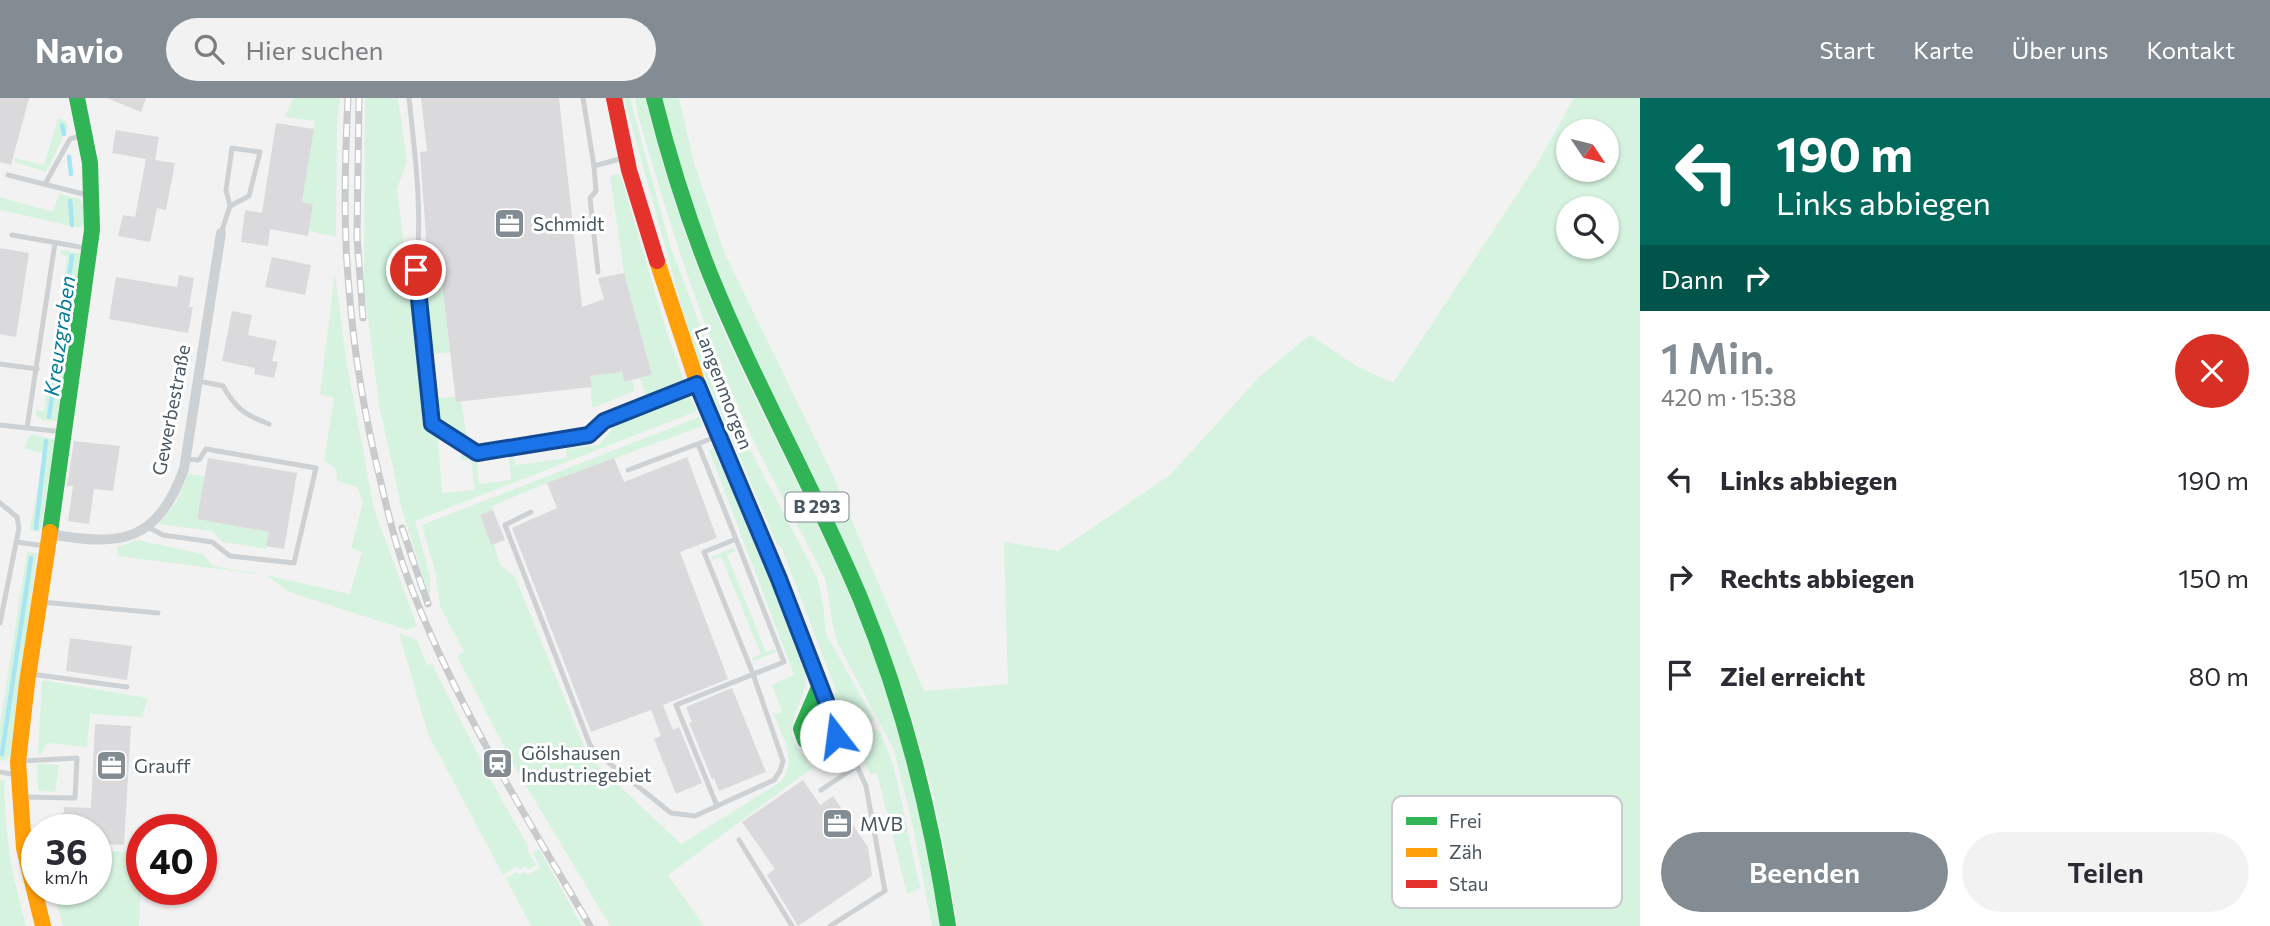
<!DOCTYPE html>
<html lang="de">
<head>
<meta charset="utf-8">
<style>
	:root { --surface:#fff; --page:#f2f2f3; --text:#2b2b33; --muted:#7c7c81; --accent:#838c93 }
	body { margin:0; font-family:Commissioner,sans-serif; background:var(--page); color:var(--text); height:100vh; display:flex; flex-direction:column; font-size:26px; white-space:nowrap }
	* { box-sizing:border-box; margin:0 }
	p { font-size:23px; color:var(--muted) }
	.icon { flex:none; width:38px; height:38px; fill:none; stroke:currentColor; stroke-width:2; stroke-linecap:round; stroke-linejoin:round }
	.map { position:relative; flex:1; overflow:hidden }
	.sheet { display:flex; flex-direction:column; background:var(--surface); width:630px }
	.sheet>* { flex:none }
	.banner { background:#00695c; color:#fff; overflow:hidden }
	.needle { width:46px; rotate:125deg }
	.tools { position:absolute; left:1556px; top:21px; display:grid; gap:14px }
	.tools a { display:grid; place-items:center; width:63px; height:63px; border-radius:50%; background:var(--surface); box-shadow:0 2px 5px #0004; font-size:35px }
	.speed { position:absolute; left:21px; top:716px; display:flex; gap:14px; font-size:35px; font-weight:700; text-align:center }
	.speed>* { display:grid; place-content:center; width:91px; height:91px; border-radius:50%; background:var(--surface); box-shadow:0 2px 5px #0004; line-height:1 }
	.speed small { font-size:18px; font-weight:400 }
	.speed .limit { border:10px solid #d22; background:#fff; color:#111 }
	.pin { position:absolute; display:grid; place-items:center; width:60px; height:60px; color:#fff; margin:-30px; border:4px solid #fff; border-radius:50%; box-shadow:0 2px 7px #0007 }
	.me { position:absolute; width:77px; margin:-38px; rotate:345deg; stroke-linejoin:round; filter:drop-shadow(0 0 5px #0008) }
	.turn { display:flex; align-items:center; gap:24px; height:147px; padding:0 21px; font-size:32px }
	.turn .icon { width:91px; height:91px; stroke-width:2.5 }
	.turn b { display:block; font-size:49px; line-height:60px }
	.then { display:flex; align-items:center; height:66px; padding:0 21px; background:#0003; gap:14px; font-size:26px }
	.round { display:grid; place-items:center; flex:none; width:74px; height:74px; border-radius:37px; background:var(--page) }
	.headline { display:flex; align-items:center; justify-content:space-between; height:119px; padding:0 21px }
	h1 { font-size:42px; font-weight:600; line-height:52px; color:var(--accent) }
	.cta { display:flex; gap:14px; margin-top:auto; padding:14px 21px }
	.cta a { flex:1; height:80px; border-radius:42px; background:var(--accent); color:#fff; font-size:28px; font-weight:600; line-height:80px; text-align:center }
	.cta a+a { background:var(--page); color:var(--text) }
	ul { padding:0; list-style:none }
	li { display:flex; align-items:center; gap:21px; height:98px; padding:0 21px }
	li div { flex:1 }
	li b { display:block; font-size:26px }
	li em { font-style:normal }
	header { display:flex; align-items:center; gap:42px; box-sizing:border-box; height:98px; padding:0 35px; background:var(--accent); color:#fff }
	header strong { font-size:33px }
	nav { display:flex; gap:38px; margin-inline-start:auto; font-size:24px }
	.search { width:490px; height:63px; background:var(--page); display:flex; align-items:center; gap:18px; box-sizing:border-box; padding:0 24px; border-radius:38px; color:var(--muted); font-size:26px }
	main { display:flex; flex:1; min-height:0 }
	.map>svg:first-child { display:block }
</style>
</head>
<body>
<header>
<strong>Navio</strong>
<div class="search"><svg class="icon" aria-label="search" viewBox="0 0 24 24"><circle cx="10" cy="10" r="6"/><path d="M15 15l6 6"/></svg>Hier suchen</div>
<nav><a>Start</a><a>Karte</a><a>Über uns</a><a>Kontakt</a></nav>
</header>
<main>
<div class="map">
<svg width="1640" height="828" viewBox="0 0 1640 828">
	<rect width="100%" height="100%" fill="#f3f2f2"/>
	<g fill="#d6f3e0" fill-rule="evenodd">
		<polygon points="293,0 340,0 337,25 336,139 309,133 313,106 302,104 315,23 285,19"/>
		<polygon points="365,0 398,0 407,63 397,91 426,331 438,340 442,395 474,392 472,363 461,362 461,352 477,362 479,386 511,382 509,358 514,358 516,367 567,360 566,351 599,347 616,327 689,296 697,313 415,423 430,478 430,500 402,412 379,306 364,190"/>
		<polygon points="624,0 630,0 670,147 739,330 817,479 823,506 826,536 874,621 869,628 850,640 831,597 837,595 782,451 777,446 694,253"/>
		<path d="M 635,0 L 645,0 C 667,86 694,169 731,249 C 774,342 824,432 862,527 C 881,574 899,623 911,672 C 924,723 931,776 941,828 L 932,828 L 913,729 L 894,652 L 839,548 C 830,526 831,503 825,481 C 799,428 769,377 745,324 C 700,225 668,121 638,17 Z"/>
		<path d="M 661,0 L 679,0 L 694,65 L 725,156 L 831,373 L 924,593 L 1008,586 L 1004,444 L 1058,453 L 1170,377 L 1260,278 L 1310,237 L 1356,268 L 1393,285 L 1537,66 L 1574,0 L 1640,0 L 1640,828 L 957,828 L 949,773 L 932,692 L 906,600 L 863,486 L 740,227 L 692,111 ZM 1568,33 L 1606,33 L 1606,72 L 1568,72 ZM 1568,110 L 1606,110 L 1606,149 L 1568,149 Z"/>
		<polygon points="58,20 65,22 68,29 46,74 14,64 15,60 44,67"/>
		<polygon points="619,76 621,78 666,232 684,283 646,298 640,280 652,277 624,175 610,78"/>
		<path d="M 59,96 L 80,101 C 86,111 87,121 80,130 L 0,112 L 0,99 L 53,114 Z"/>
		<polygon points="61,152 82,156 57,323 42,322 36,317 36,312 44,313 67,158 60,156"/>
		<polygon points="430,152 439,153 450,255 427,256 422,172"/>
		<polygon points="335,175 346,261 374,411 417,528 407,532 289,494 266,477 118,458 117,449 137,442 203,456 213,468 266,477 350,496 362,454 351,450 363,404 357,389 337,383 336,371 324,362 334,300 320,296"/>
		<polygon points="622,274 624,284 632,282 635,293 592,310 590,278"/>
		<polygon points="455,299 456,304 461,304 467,339 437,320 434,300"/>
		<path d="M 699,319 L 703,328 L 547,385 L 492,408 L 493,412 L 480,417 L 491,447 L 494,446 L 500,467 L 515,479 L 588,658 L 681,746 L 782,683 C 797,660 783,640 774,617 L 782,614 L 772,587 L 794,577 L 709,352 L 713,350 L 759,452 L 806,574 C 809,598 785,621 794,642 C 798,652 806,661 812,670 L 668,777 L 704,828 L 610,828 L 513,666 L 457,558 L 464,554 L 440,508 L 436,477 L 422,427 Z"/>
		<polygon points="32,336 56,342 40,434 30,432 44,355 25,351 27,342"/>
		<polygon points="188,376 205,378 197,421 269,434 266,451 223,444 212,433 159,426 177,403"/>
		<polygon points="733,450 735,453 727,457 766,554 774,551 776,554 753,563 752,560 761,556 721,459 713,462 711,459"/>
		<path d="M 27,454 L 37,455 L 11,656 C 8,661 6,664 0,662 L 0,627 Z"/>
		<polygon points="399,535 417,542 427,567 432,566 490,680 529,750 527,752 536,767 528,772 526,768 520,772 517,768 503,777 428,636"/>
		<polygon points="42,582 148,600 142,619 90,616 87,649 47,645 41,656 38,656"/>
		<polygon points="873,631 880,633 894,669 920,790 907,796 877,675 871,677 853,645"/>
		<polygon points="37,666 59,667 55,694 38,692"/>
		<path d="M 0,682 L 5,682 C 3,732 13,781 26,828 L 0,828 Z"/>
		<polygon points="539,751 541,754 582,828 531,828 506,781 516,774 519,777 524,774 528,777 540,770 533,755"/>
		<polygon points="96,752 142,755 139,828 63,828 53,791 96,791"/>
	</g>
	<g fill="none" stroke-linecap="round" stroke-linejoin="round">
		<g stroke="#a8e5f2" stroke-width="4.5">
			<polyline points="62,27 64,36"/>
			<polyline points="69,59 71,76"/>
			<polyline points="70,103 72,127"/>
			<polyline points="49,319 72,158"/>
			<polyline points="36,430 46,343"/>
			<polyline points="2,656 31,460"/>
		</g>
	</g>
	<g fill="#dadadc">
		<polygon points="0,0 29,0 11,67 0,64"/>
		<polygon points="107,0 146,0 141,14"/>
		<polygon points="421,0 559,0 582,209 604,201 598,180 624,175 652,277 624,284 622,274 590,278 592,289 456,304 438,151 427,153 420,54 427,53"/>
		<polygon points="276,25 314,31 302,104 313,106 308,138 270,131 268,148 241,144 245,112 262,115"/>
		<polygon points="116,32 159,39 155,62 175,65 166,112 157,110 150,144 118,138 123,117 135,119 146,61 112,55"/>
		<polygon points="0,150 29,155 16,239 0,236"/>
		<polygon points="272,159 311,167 305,197 265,189"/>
		<polygon points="179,177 194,180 189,209 193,209 188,235 109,221 116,179 177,189"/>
		<polygon points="232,213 252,217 248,237 277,243 272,263 278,264 274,280 254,276 255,270 222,263"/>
		<polygon points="74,343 120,348 113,393 94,391 89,426 68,423 73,388 67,388"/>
		<polygon points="687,359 717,440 680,454 728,581 663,607 673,632 679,629 702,685 676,696 654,641 661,638 651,612 591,634 512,430 557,410 547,385 614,360 624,384"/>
		<polygon points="208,360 297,375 284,451 266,448 269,434 197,421"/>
		<polygon points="493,412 505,442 491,447 480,417"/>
		<polygon points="70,540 132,548 127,582 66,573"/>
		<polygon points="732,590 766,674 719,693 714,680 712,681 689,625 692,624 686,609"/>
		<polygon points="95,626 131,628 124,747 96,746 96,732 63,732 63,727 55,721 64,714 64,709 91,710"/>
		<polygon points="803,682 820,707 833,698 868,749 872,778 798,828 767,777 775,771 742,724"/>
	</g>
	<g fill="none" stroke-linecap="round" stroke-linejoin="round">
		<g stroke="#ced1d3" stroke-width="5">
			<path d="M 409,0 C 415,56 423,116 416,172 L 432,326 L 477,355 L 485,354 L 589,337 L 604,323 L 695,287"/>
			<polyline points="583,0 594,68 623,60"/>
			<polyline points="594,68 596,93 590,100 598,174"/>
			<polyline points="8,77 91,98"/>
			<polyline points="45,86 70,41 83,37"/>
			<polyline points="221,135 230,108 226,92 232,50 260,54 249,98 230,108"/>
			<polyline points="12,137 86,150"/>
			<polyline points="0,266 37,271"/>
			<path d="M 199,283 L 223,288 C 236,311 245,317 269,326"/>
			<polyline points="0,327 63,334"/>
			<polyline points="27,330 55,145"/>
			<polyline points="628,372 716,339"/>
			<polyline points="0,405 17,419 19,430 0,525"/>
			<polyline points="531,414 505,427 590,647 598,656 671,715 695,718 774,682 780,673 783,663 753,576 704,454 736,441 698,346"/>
			<polyline points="148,429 163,437 212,444 230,458 294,465 316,370 206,351 199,362 186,361"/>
			<polyline points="17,444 45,448"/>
			<polyline points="42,504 158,515"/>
			<polyline points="31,576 127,589"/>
			<polyline points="22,663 77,660 75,700 22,699"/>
			<polyline points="0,674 17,677"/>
			<polyline points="821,692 857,668 843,650 835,644"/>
			<polyline points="717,708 676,607 784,564 736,441"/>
			<polyline points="739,742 792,828"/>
			<polyline points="830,828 885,793 866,688 857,668"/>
		</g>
		<path stroke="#ced1d3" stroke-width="10" d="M 50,436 C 122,449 157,444 184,371 L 221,135"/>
		<g stroke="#30b455" stroke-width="16">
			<path d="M 654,0 C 669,60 687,118 710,176 C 755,287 815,392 861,502 C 904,607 931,716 948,828"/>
			<polyline points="758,430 831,616 837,632 836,638 821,648 805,642 801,631 820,587"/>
			<polyline points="50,434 92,132 90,65 77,0"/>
		</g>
		<g stroke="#ff9f0a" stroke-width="16">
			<polyline points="657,163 699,290 758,430"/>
			<polyline points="43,828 24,750 18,664 27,585 50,434"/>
		</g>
		<polyline stroke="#e5322d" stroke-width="16" points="614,0 629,72 657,163"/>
		<defs>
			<g id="rail">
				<path d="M 348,0 C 345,63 343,127 349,191 C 354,257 366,325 382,389 C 389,420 397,452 408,481 C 454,604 524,715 590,828"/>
				<polyline points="359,0 357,139 363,220"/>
				<polyline points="402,430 428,506"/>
			</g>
		</defs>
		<use href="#rail" stroke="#c8cacc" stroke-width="7"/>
		<use href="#rail" stroke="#fff" stroke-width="4.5" stroke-dasharray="13" stroke-linecap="butt"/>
	</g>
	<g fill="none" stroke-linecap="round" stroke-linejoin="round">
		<defs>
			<polyline id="route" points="416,172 432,326 477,355 589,337 604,323 697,286 779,481 831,616 836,632 836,638"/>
		</defs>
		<use href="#route" stroke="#114b97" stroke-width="18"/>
		<use href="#route" stroke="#1a73e8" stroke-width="12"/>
	</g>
	<defs>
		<symbol id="office-square" viewBox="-11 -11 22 22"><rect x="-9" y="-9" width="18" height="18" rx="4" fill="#838c93" stroke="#fff"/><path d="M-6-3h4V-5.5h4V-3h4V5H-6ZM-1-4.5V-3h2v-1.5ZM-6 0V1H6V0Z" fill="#fff"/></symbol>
		<symbol id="station-square" viewBox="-11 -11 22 22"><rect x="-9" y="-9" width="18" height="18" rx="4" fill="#838c93" stroke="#fff"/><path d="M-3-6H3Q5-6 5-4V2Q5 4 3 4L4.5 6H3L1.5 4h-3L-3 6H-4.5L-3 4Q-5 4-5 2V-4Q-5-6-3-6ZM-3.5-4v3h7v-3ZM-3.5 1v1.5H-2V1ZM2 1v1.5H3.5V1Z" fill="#fff"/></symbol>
	</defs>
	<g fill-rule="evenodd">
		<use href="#office-square" x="492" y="108" width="35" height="35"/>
		<use href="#station-square" x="480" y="648" width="35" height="35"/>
		<use href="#office-square" x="94" y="650" width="35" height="35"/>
		<use href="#office-square" x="820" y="708" width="35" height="35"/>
	</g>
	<g text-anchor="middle" stroke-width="6" stroke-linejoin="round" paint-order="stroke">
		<rect fill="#fff" stroke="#7e8890" stroke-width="2" x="785.5" y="394.5" width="63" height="29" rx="5"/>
		<g font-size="18" font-weight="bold" fill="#475560">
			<text x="817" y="415">B 293</text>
		</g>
		<g font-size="19" fill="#475560" stroke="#fff" text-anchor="start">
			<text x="533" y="133">Schmidt</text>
			<text x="521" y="662">Gölshausen<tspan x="521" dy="22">Industriegebiet</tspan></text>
			<text x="134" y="675">Grauff</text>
			<text x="860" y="733">MVB</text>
		</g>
		<g font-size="19" fill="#475560" stroke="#fff">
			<text transform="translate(724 290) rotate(69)" y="7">Langenmorgen</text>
			<text transform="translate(171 312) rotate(-79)" y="7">Gewerbestraße</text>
		</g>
		<g font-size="21" font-style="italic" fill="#057b97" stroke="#fff">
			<text transform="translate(60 238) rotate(-82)" y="7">Kreuzgraben</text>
		</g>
	</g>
	<rect x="1392" y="698" width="230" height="112" rx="10" fill="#fff" stroke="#c8cccf" stroke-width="2"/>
	<rect x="1406" y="719" width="31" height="8" fill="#30b455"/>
	<rect x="1406" y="750" width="31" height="9" fill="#ff9f0a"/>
	<rect x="1406" y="782" width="31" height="8" fill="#e5322d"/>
	<g font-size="19" fill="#475560">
		<text x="1449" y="730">Frei</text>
		<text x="1449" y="761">Zäh</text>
		<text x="1449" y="793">Stau</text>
	</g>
</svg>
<div class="tools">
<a><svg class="needle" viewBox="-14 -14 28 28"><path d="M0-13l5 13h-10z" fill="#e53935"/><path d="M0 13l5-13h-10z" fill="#7c7c81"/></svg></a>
<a><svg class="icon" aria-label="search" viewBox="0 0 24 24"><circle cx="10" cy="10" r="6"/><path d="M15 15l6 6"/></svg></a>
</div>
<div class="speed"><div>36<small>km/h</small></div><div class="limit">40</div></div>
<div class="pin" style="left:416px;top:172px;background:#d93025"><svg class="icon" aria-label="arrive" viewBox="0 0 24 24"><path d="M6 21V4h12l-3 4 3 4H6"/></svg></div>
<svg class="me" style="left:836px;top:638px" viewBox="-20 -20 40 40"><circle r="19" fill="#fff"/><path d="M0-13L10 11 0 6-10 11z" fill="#1a73e8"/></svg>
</div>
<section class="sheet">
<div class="banner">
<div class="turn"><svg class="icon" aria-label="left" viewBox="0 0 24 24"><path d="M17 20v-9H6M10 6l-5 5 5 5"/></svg><div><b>190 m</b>Links abbiegen</div></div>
<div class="then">Dann<svg class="icon" aria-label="right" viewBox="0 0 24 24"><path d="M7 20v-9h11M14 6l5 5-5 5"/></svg></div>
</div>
<div class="headline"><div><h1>1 Min.</h1><p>420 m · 15:38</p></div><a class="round" style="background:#d93025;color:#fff"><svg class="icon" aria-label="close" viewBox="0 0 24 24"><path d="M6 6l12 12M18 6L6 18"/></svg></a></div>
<ul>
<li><svg class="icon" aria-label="left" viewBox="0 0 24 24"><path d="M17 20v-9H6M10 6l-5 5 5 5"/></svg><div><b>Links abbiegen</b></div><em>190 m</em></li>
<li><svg class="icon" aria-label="right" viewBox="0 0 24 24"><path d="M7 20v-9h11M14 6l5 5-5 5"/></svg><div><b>Rechts abbiegen</b></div><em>150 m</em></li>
<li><svg class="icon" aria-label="arrive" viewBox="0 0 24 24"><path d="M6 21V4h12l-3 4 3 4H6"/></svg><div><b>Ziel erreicht</b></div><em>80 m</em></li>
</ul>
<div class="cta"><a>Beenden</a><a>Teilen</a></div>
</section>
</main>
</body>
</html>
